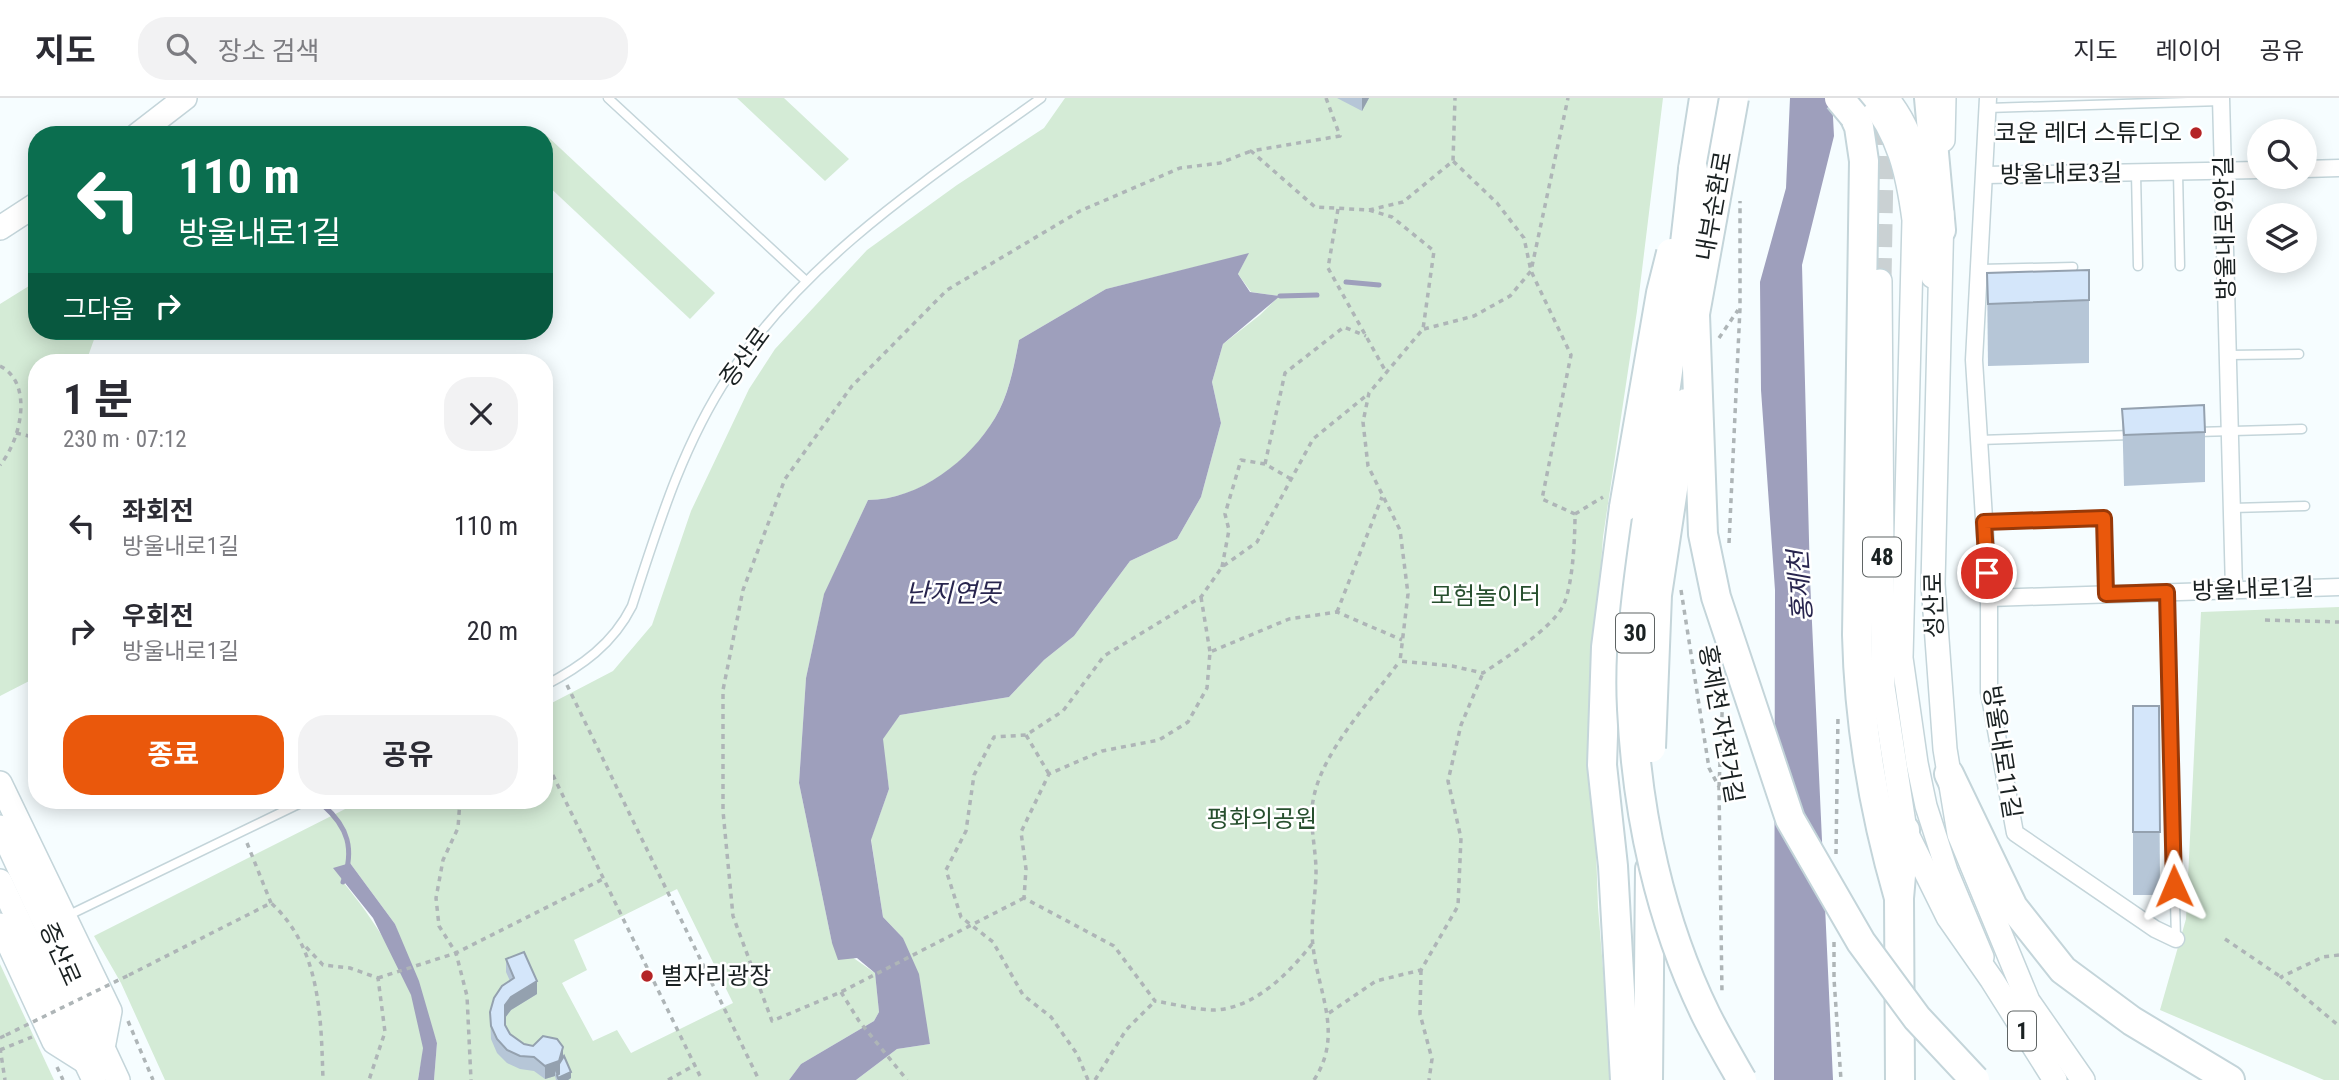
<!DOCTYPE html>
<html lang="ko">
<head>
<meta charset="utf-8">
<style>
	:root { --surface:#fff; --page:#f2f2f3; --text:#2b2b33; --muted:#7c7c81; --line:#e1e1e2; --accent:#ea580c }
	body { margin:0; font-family:"Roboto Condensed","Noto Sans KR",sans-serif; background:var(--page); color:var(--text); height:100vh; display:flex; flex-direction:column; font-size:26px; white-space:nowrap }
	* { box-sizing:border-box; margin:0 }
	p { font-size:23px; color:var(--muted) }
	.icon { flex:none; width:38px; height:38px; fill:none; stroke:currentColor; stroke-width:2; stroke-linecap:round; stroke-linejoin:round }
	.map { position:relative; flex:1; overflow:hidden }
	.drawer { position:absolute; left:28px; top:256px; width:525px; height:455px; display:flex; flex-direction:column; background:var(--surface); border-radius:28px; box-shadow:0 4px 18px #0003 }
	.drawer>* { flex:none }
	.top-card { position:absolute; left:28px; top:28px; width:525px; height:214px; border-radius:28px; box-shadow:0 4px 18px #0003; background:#0b6e4f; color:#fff; overflow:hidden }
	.controls { position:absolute; left:2247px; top:21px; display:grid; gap:14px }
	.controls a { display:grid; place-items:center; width:70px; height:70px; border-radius:50%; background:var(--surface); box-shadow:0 4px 18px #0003; font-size:35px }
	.pin { position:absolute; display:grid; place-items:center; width:60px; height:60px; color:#fff; margin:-30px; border:4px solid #fff; border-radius:50%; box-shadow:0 2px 7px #0007 }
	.me { position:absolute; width:77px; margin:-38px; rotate:359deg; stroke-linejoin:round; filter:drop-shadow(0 0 5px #0008) }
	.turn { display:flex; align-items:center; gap:24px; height:147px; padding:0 35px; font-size:32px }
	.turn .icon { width:91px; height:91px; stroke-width:2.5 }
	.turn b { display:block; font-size:49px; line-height:60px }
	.then { display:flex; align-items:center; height:66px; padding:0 35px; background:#0003; gap:14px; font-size:26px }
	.round { display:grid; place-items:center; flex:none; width:74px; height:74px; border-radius:28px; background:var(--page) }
	.summary { display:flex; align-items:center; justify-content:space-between; height:119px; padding:0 35px }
	h1 { font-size:42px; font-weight:700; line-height:52px }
	.primary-button { display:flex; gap:14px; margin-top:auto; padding:14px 35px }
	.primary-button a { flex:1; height:80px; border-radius:28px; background:var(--accent); color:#fff; font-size:28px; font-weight:700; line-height:80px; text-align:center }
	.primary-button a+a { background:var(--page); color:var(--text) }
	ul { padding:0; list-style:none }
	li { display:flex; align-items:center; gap:21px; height:105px; padding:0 35px }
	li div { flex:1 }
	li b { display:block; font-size:26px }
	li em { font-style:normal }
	header { display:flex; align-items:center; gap:42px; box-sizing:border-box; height:98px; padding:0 35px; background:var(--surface); border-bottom:2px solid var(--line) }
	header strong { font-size:33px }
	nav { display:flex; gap:38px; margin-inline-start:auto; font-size:24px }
	.search { width:490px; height:63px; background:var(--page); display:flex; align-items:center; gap:18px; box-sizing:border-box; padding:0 24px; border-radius:28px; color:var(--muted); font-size:26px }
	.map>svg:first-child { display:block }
</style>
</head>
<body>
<header>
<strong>지도</strong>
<div class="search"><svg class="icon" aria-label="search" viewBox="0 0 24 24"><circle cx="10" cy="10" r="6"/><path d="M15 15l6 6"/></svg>장소 검색</div>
<nav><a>지도</a><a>레이어</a><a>공유</a></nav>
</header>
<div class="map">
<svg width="2339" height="982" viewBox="0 0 2339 982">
	<rect width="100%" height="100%" fill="#f6fdff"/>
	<g fill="#d4ebd6" fill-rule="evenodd">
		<polygon points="737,0 784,0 849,61 825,83"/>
		<path d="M 1065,0 L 1663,0 L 1637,213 L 1603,439 L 1591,605 L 1598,809 L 1612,982 L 856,982 L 897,951 L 930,946 L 903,840 L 883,819 L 871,741 L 889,691 L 882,641 L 900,617 L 1009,599 L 1044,562 L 1074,538 L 1130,463 L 1177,441 L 1201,399 L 1221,325 L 1212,284 L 1223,246 L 1260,217 L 1279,198 L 1251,194 L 1238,176 L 1248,156 L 1106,191 L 1019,242 C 1014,267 1009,297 995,320 C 970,363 919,402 868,402 L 824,497 L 806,580 L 799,685 L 832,845 L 875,875 L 879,914 L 874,923 L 801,966 L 789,982 L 434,982 L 437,945 L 395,826 L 350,765 L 343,784 C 378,826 421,892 423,949 C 423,960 419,972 418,982 L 165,982 L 121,885 L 94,838 L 363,702 L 544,702 L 544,609 L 613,573 L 652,527 L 691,413 L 749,291 L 775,251 L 867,152 L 957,87 L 1044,30 ZM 677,791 L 733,905 L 631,955 L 617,932 L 593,943 L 562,885 L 587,872 L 574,842 Z"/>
		<polygon points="546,37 715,195 690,221 544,84"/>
		<polygon points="37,183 37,233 97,233 86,264 37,264 37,579 0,598 0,206"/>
		<polygon points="2339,509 2339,982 2324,982 2160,912 2186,821 2201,514"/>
		<polygon points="0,866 54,982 0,982"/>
	</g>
	<g fill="#9e9fbc">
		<polygon points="1790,0 1832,0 1834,38 1802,167 1810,481 1833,982 1774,982 1775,492 1761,292 1760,184 1786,90"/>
		<path d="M 1249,155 L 1238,176 L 1250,194 L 1280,198 L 1223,246 L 1212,284 L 1221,325 L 1201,399 L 1177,441 L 1130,463 L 1074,538 L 1044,562 L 1009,599 L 900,617 L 883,641 L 889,691 L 871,742 L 883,819 L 903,840 L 919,876 L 930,946 L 897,951 L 856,982 L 789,982 L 801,966 L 874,923 L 879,914 L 875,875 L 857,860 L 838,862 L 832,845 L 799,685 L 806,580 L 824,496 L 868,402 C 919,402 970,362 995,320 C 1009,297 1014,268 1019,242 L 1106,191 Z"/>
		<polygon points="350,765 395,826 419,883 437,945 434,982 418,982 423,950 411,897 373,820 333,770"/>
	</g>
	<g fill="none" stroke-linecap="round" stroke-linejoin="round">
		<g stroke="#9e9fbc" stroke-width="5">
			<polyline points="1346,184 1379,187"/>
			<polyline points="1280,198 1317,197"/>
			<path d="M 323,707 C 348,729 355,751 343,784"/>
		</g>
		<polyline stroke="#cad1d3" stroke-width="23" stroke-dasharray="23 11" stroke-linecap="butt" points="1880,183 1883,14"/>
		<defs>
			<g id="lane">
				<polyline points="608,0 805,182"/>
				<polyline points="1988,10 2221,3"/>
				<polyline points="2178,74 2180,168"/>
				<polyline points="2136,75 2138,168"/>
				<polyline points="1980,171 2073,169"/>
				<polyline points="2228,257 2299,256"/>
				<polyline points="2196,334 2302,331"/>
				<polyline points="1979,342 2131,337"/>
				<polyline points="2232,410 2305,408"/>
				<polyline points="1984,424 2104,420 2106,496"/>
				<polyline points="2167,494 2176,841"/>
				<path d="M 544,588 C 582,568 613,546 632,508 C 658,428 682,348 729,277 C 808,158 927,82 1041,0"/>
				<polyline points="67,818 307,702"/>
			</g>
			<g id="street">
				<polyline points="1988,0 1974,262 1989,500 1989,594 2015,735 2155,831 2176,841"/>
				<polyline points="2221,0 2234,492"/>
				<polyline points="2305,71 2339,70"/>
				<polyline points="1986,77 2259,72"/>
				<polyline points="1989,500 2339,489"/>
			</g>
			<g id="secondary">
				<path d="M 1867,0 C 1898,35 1907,77 1913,122 L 1902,560 L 1917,665 L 1926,708 L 1947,773 L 1983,859"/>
				<path d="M 1888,0 C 1929,50 1927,118 1932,179"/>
			</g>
			<g id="primary">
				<polyline points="137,37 185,0"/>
				<polyline points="1943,42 1944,0"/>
				<polyline points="1942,115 1933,486 1945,651 1959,736 2028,903 2083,982"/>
				<polyline points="0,130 37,106"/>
				<polyline points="1880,183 1883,589 1905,732 1948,819 1992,882 2055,982"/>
				<polyline points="0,685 110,913 103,950"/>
				<polyline points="0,729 118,982"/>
				<polyline points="0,783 94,982"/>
				<polyline points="0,827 54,944 84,963"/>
			</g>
			<g id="highway">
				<polyline points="1929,0 1941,132"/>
				<path d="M 1854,18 L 1859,29 L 1864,63 L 1857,537 C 1859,626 1874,714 1899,800"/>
				<polyline points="1693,71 1704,0"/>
				<polyline points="1624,409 1606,549 1602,667 1613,768 1625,982"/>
				<polyline points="1949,676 2013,809 2063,872 2132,923 2230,982"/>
				<polyline points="1648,982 1650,771"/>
				<polyline points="1900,982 1899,800 1905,732"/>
			</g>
		</defs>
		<use href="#lane" stroke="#c4d5da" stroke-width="11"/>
		<use href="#street" stroke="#c4d5da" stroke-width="19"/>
		<use href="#secondary" stroke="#c4d5da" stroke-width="24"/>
		<use href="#primary" stroke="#c4d5da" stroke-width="26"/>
		<use href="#highway" stroke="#c4d5da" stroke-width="32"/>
		<g stroke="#aeb5b7" stroke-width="3.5" stroke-dasharray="5 5" stroke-linecap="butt">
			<path d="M 1326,0 L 1340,38 L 1251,53 L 1315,109 L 1369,112 L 1392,119 L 1434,153 L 1423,231 L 1369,295 L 1363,324 L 1368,368 L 1400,432 L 1408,496 L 1400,563 L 1452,568 L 1483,575 C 1504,561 1551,531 1563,508 C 1573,487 1575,440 1575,416 L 1542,401 L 1571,257 L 1531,173 L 1524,140 L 1497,105 L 1453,63"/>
			<polyline points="1338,111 1328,170 1386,274"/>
			<polyline points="1369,112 1403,104 1453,63 1455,0"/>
			<polyline points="1424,231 1474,218 1510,198 1531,173 1568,0"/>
			<polyline points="1719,240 1738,212"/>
			<path d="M 0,268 C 34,285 21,342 0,367"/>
			<polyline points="16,335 37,340"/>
			<polyline points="1291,381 1265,366 1285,275 1344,229 1366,238"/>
			<polyline points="1575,416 1603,399"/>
			<polyline points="1729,445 1740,210 1740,103"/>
			<polyline points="1222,469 1229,432 1225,416 1241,362 1265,366"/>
			<polyline points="1681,492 1709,670 1719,689 1722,896"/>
			<polyline points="1201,499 1210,554"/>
			<polyline points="1337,514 1382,399"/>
			<polyline points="2265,522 2339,524"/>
			<polyline points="567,587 759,982"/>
			<polyline points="1026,637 1049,676"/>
			<polyline points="544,659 702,982"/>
			<polyline points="1719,689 1723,593"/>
			<polyline points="460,702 458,730 443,762 436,800 439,828 456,855 467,898 471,982"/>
			<polyline points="247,745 271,805"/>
			<polyline points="1836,756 1838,617"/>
			<polyline points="1024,800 841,894 772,923 733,818 723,713 723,592 743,492 785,381 852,288 947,192 1080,113 1180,70 1220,65 1251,53"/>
			<polyline points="2225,841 2281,879"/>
			<polyline points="1834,844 1834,881 1841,982"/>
			<path d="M 1312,846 C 1289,875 1255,910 1215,912 C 1196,912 1174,906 1155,903 L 1114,848 L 1024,800 L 1026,771 L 1021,734 L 1049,676 L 1102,653 L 1159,642 L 1188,624 L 1207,590 L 1210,554 L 1289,521 L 1337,514 L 1402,542"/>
			<polyline points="306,849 323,867 350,870 378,880 385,934 369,982"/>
			<polyline points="2339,857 2323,859 2281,879 2339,928"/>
			<polyline points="1421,872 1420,916 1432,961 1429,982"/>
			<path d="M 129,877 L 271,805 C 321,850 321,920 323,982"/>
			<polyline points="378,880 456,855 605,780"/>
			<polyline points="841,894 859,923 907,982"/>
			<polyline points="1329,915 1376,883 1421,872 1458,808 1461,740 1448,683 1461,627 1483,575"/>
			<polyline points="128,923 153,982"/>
			<polyline points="0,940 6,937"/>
			<polyline points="0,950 5,982"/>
			<polyline points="0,952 32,939"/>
			<polyline points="57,969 63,982"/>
			<polyline points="668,982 695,967"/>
			<polyline points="1088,982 1077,956 1051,919 1023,897 993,844 961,819 946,772 966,733 974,677 994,639 1026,637 1063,613 1104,558 1201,499 1222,469 1257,444 1313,341 1367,297"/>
			<polyline points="1095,982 1126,932 1155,903"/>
			<path d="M 1314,982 C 1344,936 1318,895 1313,848 C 1310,823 1316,797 1316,773 C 1316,751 1309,725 1313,703 C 1321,654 1370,604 1399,564"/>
		</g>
		<use href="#lane" stroke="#fff" stroke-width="8"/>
		<use href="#street" stroke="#fff" stroke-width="16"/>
		<use href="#secondary" stroke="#fff" stroke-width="21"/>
		<use href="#primary" stroke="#fff" stroke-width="23"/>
		<use href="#highway" stroke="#fff" stroke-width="28"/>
		<defs>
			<g id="highway-bridge">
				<polyline points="1839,0 1854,18"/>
				<path d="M 1693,71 C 1683,176 1667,280 1652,385 C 1642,459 1628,536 1632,611 C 1637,716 1660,823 1706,917 C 1717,939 1730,961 1742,982"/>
				<polyline points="1695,216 1703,436 1716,499 1790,721 1861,844 1917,920 1975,982"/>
				<polyline points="1695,216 1734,0"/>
				<polyline points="1624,409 1661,195 1671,155"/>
				<polyline points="1651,650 1657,497 1686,305"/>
			</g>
		</defs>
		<use href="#highway-bridge" stroke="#c4d5da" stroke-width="32" stroke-linecap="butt"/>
		<polyline stroke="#aeb5b7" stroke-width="3.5" stroke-dasharray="5 5" stroke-linecap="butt" points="6,937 129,877"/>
		<use href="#highway-bridge" stroke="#fff" stroke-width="28"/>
	</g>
	<g fill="#b6c6d7">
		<polygon points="1337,0 1369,0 1362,13"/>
		<polygon points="1987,175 2089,202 2089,265 1988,268"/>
		<polygon points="2122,311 2205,334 2205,384 2124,388"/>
		<polygon points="2133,608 2159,608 2160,797 2133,797"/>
		<polygon points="506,861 537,896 511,912 505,920 505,928 510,936 524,946 563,959 571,980 568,982 556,982 555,978 545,981 534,973 520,971 507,965 497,955 491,941 490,914 510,883 506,874"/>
	</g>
	<g fill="#94a1af">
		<polygon points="1362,0 1369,0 1362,13"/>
		<polygon points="537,883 537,896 511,912 505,920 505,907 511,899"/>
		<polygon points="563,949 563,962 559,976 557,977 555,973 555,978 545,981 545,968"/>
		<polygon points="571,974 571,980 568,982 558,982 558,980"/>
	</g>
	<g fill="#d4e6fa" stroke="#94a1af" stroke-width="2">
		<polygon points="2089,172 2089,202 1988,206 1987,175"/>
		<polygon points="2204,307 2205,334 2124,337 2122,311"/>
		<polygon points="2133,608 2159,608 2160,734 2133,734"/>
		<polygon points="524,854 537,883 511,899 505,907 505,927 510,936 524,946 533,948 543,938 557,941 563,949 559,963 545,968 534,959 520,958 507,952 497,941 491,928 490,914 494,900 502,888 514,880 506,861"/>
		<polygon points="564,958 571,974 558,980 557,977 559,976 559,966"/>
	</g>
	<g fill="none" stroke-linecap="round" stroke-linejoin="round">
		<defs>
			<polyline id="route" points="1987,475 1984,424 2104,420 2106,496 2167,494 2174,788"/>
		</defs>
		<use href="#route" stroke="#983908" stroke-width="18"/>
		<use href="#route" stroke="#ea580c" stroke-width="12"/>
	</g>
	<g fill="#b42426" stroke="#fff" stroke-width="2.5">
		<circle cx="2196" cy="35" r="7"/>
		<circle cx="647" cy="878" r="7"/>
	</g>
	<g text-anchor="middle" stroke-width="5" stroke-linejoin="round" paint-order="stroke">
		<g fill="#fff" stroke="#5f6464" stroke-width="2">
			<rect x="1863" y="439.5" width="38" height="39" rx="5"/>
			<rect x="1616" y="515.5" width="38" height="39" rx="5"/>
			<rect x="2008" y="913.5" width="28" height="39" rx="5"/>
		</g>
		<g font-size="23" font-weight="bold" fill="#1a2122">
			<text x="1882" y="467">48</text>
			<text x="1635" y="543">30</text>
			<text x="2022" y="941">1</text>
		</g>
		<g font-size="24" fill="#1a2122" stroke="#fff" text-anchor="end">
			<text x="2182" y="43">코운 레더 스튜디오</text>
			<text x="661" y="886" text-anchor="start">별자리광장</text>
		</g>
		<g font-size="24" fill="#1a2122" stroke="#fff">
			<text transform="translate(2061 76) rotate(-1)" y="8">방울내로3길</text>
			<text transform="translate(1714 108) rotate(-80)" y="8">내부순환로</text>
			<text transform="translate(2225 130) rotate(-91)" y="8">방울내로9안길</text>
			<text transform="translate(745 259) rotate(-54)" y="8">증산로</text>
			<text transform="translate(2253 491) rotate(-2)" y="8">방울내로1길</text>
			<text transform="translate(1934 507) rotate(-91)" y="8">성산로</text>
			<text transform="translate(1721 626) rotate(80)" y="8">홍제천 자전거길</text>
			<text transform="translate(2002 654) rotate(81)" y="8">방울내로11길</text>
			<text transform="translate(60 856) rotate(66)" y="8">증산로</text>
		</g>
		<g font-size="24" fill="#274f2e" stroke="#fff">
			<text x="1486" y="506">모험놀이터</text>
			<text x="1262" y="729">평화의공원</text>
		</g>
		<g font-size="26" font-style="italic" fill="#28254e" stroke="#fff">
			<text transform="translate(1800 488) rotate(-94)" y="9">홍제천</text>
			<text x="953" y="504">난지연못</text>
		</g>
	</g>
</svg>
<div class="controls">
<a><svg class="icon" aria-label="search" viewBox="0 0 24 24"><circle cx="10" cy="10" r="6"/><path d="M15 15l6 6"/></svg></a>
<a><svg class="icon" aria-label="layers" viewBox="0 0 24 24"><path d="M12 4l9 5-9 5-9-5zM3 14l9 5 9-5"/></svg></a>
</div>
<div class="pin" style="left:1987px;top:475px;background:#d93025"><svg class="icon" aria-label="arrive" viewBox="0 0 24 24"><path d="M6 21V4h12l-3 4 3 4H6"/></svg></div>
<svg class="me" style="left:2174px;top:788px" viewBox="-20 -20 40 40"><path d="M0-17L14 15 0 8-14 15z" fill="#ea580c" stroke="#fff" stroke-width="4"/></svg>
<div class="top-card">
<div class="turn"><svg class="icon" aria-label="left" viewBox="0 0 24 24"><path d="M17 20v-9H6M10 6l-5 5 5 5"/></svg><div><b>110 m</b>방울내로1길</div></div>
<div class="then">그다음<svg class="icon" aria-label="right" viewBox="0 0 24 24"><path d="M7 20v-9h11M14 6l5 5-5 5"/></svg></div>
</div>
<section class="drawer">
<div class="summary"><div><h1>1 분</h1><p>230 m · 07:12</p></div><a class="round"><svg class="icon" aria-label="close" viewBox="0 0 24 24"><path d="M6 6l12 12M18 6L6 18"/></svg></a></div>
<ul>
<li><svg class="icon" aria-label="left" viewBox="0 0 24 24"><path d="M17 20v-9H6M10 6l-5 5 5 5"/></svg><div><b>좌회전</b><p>방울내로1길</p></div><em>110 m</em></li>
<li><svg class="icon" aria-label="right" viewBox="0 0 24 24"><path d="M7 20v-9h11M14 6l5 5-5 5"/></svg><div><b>우회전</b><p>방울내로1길</p></div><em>20 m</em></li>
</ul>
<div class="primary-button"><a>종료</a><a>공유</a></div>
</section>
</div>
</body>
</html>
